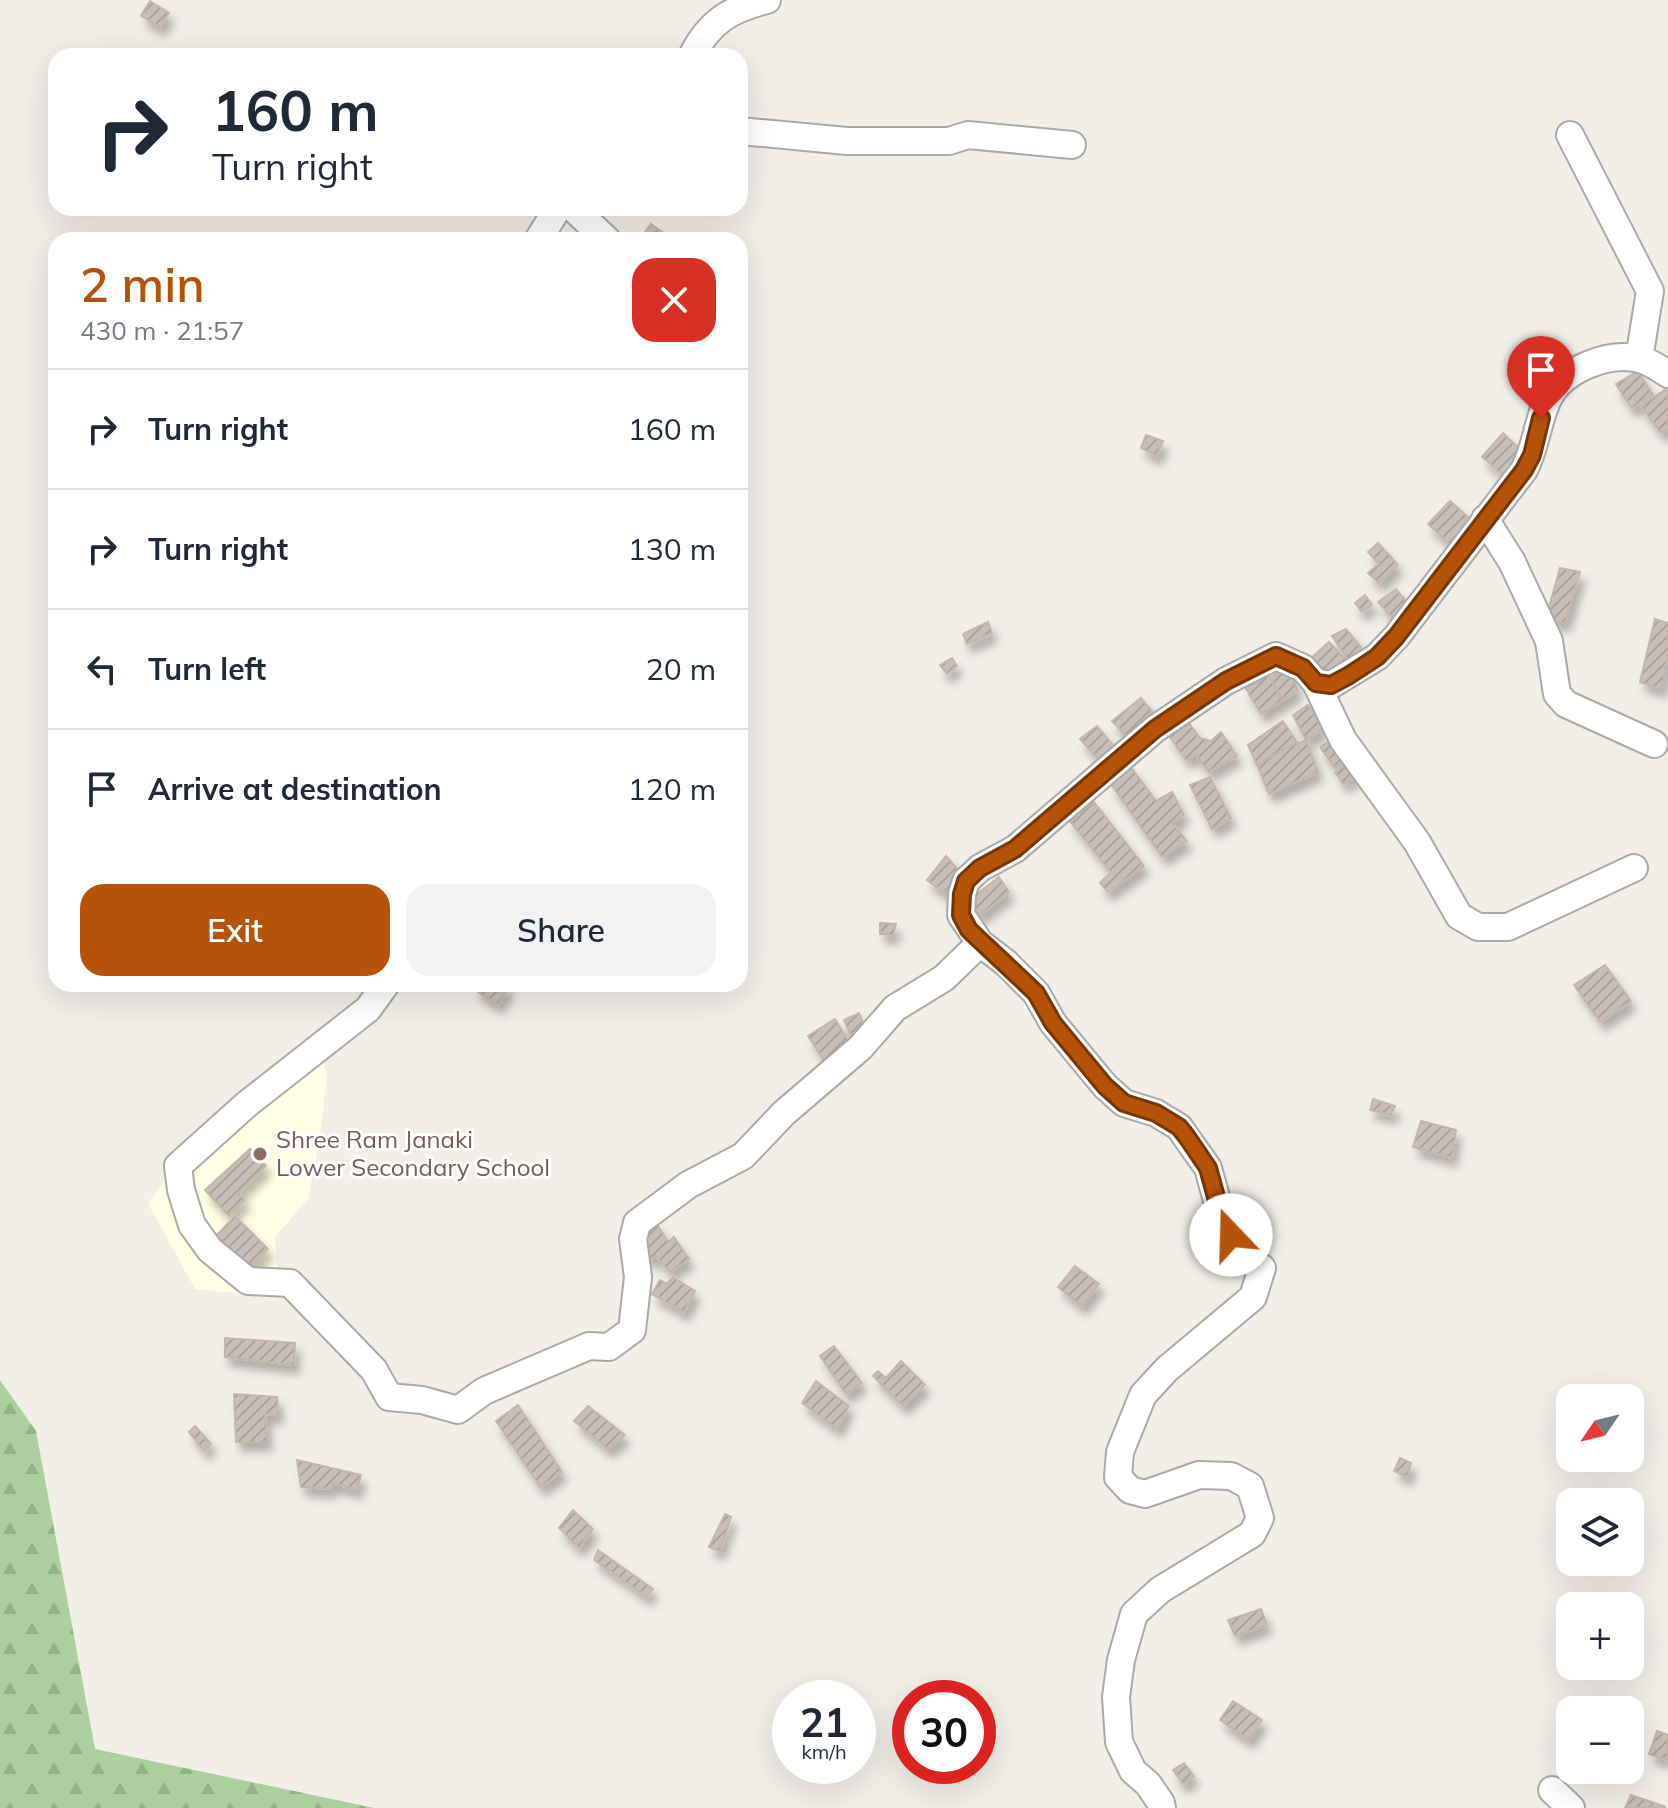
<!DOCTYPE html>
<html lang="en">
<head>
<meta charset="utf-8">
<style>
	:root { --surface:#fff; --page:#f2f2f3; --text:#1f2937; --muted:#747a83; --line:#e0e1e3; --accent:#b45309 }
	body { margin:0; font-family:Mulish,sans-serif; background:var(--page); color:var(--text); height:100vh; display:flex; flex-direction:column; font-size:30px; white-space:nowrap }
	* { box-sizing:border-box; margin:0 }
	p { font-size:26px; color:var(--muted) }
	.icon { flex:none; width:44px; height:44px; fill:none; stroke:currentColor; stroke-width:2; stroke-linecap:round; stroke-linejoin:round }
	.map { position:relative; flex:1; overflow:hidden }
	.side { position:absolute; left:48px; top:232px; width:700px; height:760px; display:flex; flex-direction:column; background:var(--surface); border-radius:24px; box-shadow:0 8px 32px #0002 }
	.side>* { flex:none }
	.top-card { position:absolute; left:48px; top:48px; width:700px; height:168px; border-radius:24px; box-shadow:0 8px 32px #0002; background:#fff; color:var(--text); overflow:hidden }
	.needle { width:52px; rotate:235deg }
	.buttons { position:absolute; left:1556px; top:1384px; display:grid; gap:16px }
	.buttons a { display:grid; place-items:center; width:88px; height:88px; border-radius:16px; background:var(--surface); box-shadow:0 8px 32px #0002; font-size:40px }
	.speed { position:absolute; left:772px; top:1680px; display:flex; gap:16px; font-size:40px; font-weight:700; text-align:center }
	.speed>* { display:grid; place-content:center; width:104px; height:104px; border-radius:50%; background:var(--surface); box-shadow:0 8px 32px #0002; line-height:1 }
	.speed small { font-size:20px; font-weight:400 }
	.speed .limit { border:12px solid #d22; background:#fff; color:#111 }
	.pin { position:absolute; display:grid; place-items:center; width:68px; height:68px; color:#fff; margin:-82px -34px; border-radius:50% 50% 50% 0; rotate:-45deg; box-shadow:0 0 8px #0007 }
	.pin .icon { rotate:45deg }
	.me { position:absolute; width:88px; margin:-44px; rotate:339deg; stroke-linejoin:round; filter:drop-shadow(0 0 6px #0008) }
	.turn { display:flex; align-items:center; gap:28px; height:168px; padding:0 32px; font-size:36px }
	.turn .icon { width:104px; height:104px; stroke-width:2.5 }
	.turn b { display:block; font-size:56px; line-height:68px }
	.round { display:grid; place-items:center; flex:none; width:84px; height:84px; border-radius:24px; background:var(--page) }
	.headline { display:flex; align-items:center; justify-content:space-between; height:136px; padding:0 32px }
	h1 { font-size:48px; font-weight:600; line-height:60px; color:var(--accent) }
	.button { display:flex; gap:16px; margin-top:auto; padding:16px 32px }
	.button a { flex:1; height:92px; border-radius:24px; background:var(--accent); color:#fff; font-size:32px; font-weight:600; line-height:92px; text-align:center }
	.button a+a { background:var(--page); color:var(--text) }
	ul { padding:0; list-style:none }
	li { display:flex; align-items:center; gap:24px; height:120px; padding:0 32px; border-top:2px solid var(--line) }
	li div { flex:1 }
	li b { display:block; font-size:30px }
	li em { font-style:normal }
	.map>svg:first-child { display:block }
</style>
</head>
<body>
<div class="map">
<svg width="1668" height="1808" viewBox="0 0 1668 1808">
	<defs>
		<pattern id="forest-firs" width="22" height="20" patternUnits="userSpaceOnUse" patternTransform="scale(2)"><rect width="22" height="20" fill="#add19e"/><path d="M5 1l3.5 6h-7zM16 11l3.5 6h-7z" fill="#95b388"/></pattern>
		<pattern id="building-hatch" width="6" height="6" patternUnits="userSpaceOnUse" patternTransform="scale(2)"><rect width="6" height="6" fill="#c7bfb8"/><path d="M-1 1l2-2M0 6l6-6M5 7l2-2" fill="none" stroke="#aba49e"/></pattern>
		<filter id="shadow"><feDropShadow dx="5" dy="9" stdDeviation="4" flood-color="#0004"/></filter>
	</defs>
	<rect width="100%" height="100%" fill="#f2efe9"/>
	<polygon fill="#ffffe5" points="320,1040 327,1077 320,1138 308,1199 275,1237 279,1298 195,1289 148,1203 172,1171"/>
	<polygon fill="url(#forest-firs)" points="0,1380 36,1431 95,1749 374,1808 0,1808"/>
	<g fill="url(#building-hatch)" stroke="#c4b6ab" stroke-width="2" filter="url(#shadow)">
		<polygon points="150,1 169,13 160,27 141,16"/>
		<polygon points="651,224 672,239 671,240 639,240"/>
		<polygon points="1638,371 1653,395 1631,408 1616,384"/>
		<polygon points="1666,389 1668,392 1668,428 1661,433 1641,406"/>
		<polygon points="1503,433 1526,455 1508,479 1482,457"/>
		<polygon points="1146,435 1163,441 1157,456 1141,448"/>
		<polygon points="1450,501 1475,523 1453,547 1428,524"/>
		<polygon points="1378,543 1398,565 1379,583 1368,573 1379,564 1368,552"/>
		<polygon points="1560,568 1580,572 1565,623 1546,618"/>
		<polygon points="1396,589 1412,608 1397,623 1378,602"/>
		<polygon points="1365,595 1372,605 1362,612 1355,603"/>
		<polygon points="1655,619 1668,623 1668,656 1661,689 1640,682"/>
		<polygon points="988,622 992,633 967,644 963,634"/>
		<polygon points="1346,629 1368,656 1352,665 1332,636"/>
		<polygon points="1329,642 1350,664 1330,681 1310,659"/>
		<polygon points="952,658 957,666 947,674 940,665"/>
		<polygon points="1287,667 1298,690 1283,700 1270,678"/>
		<polygon points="1268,674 1283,700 1261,714 1245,687"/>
		<polygon points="1141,698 1160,721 1131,741 1112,721"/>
		<polygon points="1308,705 1323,729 1306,740 1293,715"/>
		<polygon points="1283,721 1298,744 1257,765 1248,745"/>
		<polygon points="1189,723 1200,738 1211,741 1221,732 1237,756 1208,772 1196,754 1186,760 1168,734"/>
		<polygon points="1097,726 1114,746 1098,759 1080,739"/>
		<polygon points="1306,740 1318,772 1269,794 1257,765 1284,749"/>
		<polygon points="1331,740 1345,761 1335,768 1320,747"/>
		<polygon points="1347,765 1356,776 1343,784 1335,772"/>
		<polygon points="1131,767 1156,801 1172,792 1184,815 1172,823 1187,841 1162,857 1111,784"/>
		<polygon points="1210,777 1231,818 1212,829 1190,785"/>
		<polygon points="1094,802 1144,866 1108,892 1100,883 1111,872 1069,820"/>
		<polygon points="946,856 963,875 944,893 927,880"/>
		<polygon points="999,877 1009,892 979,916 968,901"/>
		<polygon points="880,923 896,924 893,935 880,934"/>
		<polygon points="1605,965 1631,1001 1600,1022 1574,985"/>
		<polygon points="479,984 507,984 509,985 498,1005 475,990"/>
		<polygon points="859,1013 867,1032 853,1041 844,1020"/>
		<polygon points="835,1019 851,1046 827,1065 808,1036"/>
		<polygon points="1373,1099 1395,1106 1391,1115 1370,1110"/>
		<polygon points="1421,1121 1456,1130 1452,1158 1413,1147"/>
		<polygon points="250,1149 266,1166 238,1193 245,1200 229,1216 205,1190"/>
		<polygon points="235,1216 268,1249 249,1269 215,1237"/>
		<polygon points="655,1221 668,1242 674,1237 689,1259 670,1272 656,1256 649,1260 635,1242"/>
		<polygon points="1075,1266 1099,1284 1082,1306 1058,1287"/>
		<polygon points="673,1277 695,1291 684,1312 652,1294 660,1280 667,1284"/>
		<polygon points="225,1338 295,1343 294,1365 225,1357"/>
		<polygon points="834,1346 862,1383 846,1394 820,1356"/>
		<polygon points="901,1361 925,1385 903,1406 873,1376 878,1371 886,1378"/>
		<polygon points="816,1381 849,1406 837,1429 802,1403"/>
		<polygon points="234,1394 277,1397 278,1415 265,1414 267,1442 236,1442"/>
		<polygon points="518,1405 562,1472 540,1487 496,1421"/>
		<polygon points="588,1406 625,1435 608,1449 574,1421"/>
		<polygon points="195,1426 211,1444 204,1451 189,1432"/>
		<polygon points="1400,1458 1411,1463 1407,1477 1394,1471"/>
		<polygon points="297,1460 361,1475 357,1490 333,1483 331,1489 301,1487"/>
		<polygon points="573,1510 593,1529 579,1548 559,1528"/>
		<polygon points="725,1514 731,1517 720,1551 709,1547"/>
		<polygon points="598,1550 653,1589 647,1597 594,1560"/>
		<polygon points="1261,1609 1267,1625 1235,1636 1228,1620"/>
		<polygon points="1233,1701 1262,1720 1249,1740 1220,1720"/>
		<polygon points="1657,1731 1668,1735 1667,1760 1649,1754"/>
		<polygon points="1184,1763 1194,1776 1183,1784 1173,1770"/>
		<polygon points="1631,1795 1666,1807 1625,1808"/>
	</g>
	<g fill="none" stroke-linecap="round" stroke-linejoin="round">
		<defs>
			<g id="minor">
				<path d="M 692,56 C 709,22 730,9 767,0"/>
				<polyline points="740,131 847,141 949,141 968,135 1072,145"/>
				<polyline points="1570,135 1650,291 1639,359"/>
				<polyline points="573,208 607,240"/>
				<polyline points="538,240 558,208"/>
				<polyline points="1485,519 1512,562 1549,641 1557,694 1566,704 1654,744"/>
				<polyline points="1316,683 1343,740 1417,842 1459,916 1478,927 1508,927 1634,868"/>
				<polyline points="386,984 368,1009 247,1104 178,1166 181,1190 192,1225 210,1250 248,1281 290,1283 374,1370 389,1397 422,1400 458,1410 484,1391 589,1346 609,1347 632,1330 638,1277 633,1239 637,1223 688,1185 743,1156 784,1113 861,1047 895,1008 944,978 980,943"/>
				<polyline points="1552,1790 1571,1808"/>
				<path d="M 1162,1808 L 1161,1803 L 1148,1784 L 1133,1771 L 1119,1742 L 1116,1697 L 1121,1660 L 1134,1614 L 1160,1590 L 1252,1534 L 1260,1518 L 1250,1486 L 1231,1476 L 1199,1475 L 1145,1494 L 1130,1490 L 1118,1477 L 1120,1452 L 1143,1395 L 1167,1369 L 1253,1297 L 1262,1268 L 1240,1254 L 1221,1215 L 1208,1168 L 1179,1127 L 1156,1113 L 1124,1103 L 1105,1086 L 1053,1023 L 1036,993 L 1006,963 L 980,943 L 961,915 L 962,894 L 966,881 L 980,868 L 1015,849 L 1155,729 L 1226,681 L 1276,656 L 1303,668 L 1316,683 L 1331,685 L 1377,657 L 1396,637 L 1524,470 C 1536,448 1537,422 1548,399 C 1562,370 1608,351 1640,359 C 1650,362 1659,368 1668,374"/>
			</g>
		</defs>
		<use href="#minor" stroke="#a9a9a9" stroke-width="30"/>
		<use href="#minor" stroke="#fff" stroke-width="26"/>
	</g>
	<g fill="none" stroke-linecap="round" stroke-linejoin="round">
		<defs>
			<polyline id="route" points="1231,1235 1221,1215 1208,1168 1187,1137 1179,1127 1156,1113 1124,1103 1105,1086 1053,1023 1036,993 969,930 961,915 962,894 966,881 980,868 1015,849 1155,729 1226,681 1276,656 1303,668 1316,683 1331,685 1348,676 1377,657 1396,637 1524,470 1532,455 1541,418"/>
		</defs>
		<use href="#route" stroke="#753606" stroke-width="20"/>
		<use href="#route" stroke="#b45309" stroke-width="14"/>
	</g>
	<circle fill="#8d6e63" stroke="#fff" stroke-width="3" cx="260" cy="1154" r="8"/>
	<g text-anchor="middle" stroke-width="6" stroke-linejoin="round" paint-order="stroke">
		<g font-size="24" fill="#785e54" stroke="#fff" text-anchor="start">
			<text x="276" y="1148">Shree Ram Janaki<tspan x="276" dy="28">Lower Secondary School</tspan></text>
		</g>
	</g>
</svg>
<div class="buttons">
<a><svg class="needle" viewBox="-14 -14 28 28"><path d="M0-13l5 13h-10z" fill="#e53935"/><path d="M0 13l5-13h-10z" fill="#747a83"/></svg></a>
<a><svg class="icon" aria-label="layers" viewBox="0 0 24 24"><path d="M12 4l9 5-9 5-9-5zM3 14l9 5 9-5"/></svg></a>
<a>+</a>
<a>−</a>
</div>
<div class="speed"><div>21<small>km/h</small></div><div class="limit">30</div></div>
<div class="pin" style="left:1541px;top:418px;background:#d93025"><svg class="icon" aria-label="arrive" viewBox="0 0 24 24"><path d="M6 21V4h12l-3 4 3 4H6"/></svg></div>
<svg class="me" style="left:1231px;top:1235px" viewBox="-20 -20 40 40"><circle r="19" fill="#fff"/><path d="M0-13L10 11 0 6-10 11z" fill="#b45309"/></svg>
<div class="top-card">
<div class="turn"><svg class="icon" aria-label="right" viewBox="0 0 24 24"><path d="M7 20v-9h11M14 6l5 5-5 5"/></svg><div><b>160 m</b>Turn right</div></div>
</div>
<section class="side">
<div class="headline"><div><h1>2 min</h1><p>430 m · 21:57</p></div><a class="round" style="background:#d93025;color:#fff"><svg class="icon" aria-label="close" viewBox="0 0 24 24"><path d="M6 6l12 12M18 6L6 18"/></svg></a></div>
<ul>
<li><svg class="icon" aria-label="right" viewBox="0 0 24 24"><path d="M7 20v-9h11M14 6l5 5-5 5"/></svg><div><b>Turn right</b></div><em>160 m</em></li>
<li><svg class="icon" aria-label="right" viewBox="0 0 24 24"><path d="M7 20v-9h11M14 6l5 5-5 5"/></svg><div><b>Turn right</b></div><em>130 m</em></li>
<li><svg class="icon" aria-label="left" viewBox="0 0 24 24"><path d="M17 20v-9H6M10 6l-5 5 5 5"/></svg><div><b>Turn left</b></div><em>20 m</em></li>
<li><svg class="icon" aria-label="arrive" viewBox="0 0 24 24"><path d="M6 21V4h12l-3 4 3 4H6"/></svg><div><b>Arrive at destination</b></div><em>120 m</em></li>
</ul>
<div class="button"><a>Exit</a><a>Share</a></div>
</section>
</div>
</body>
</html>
